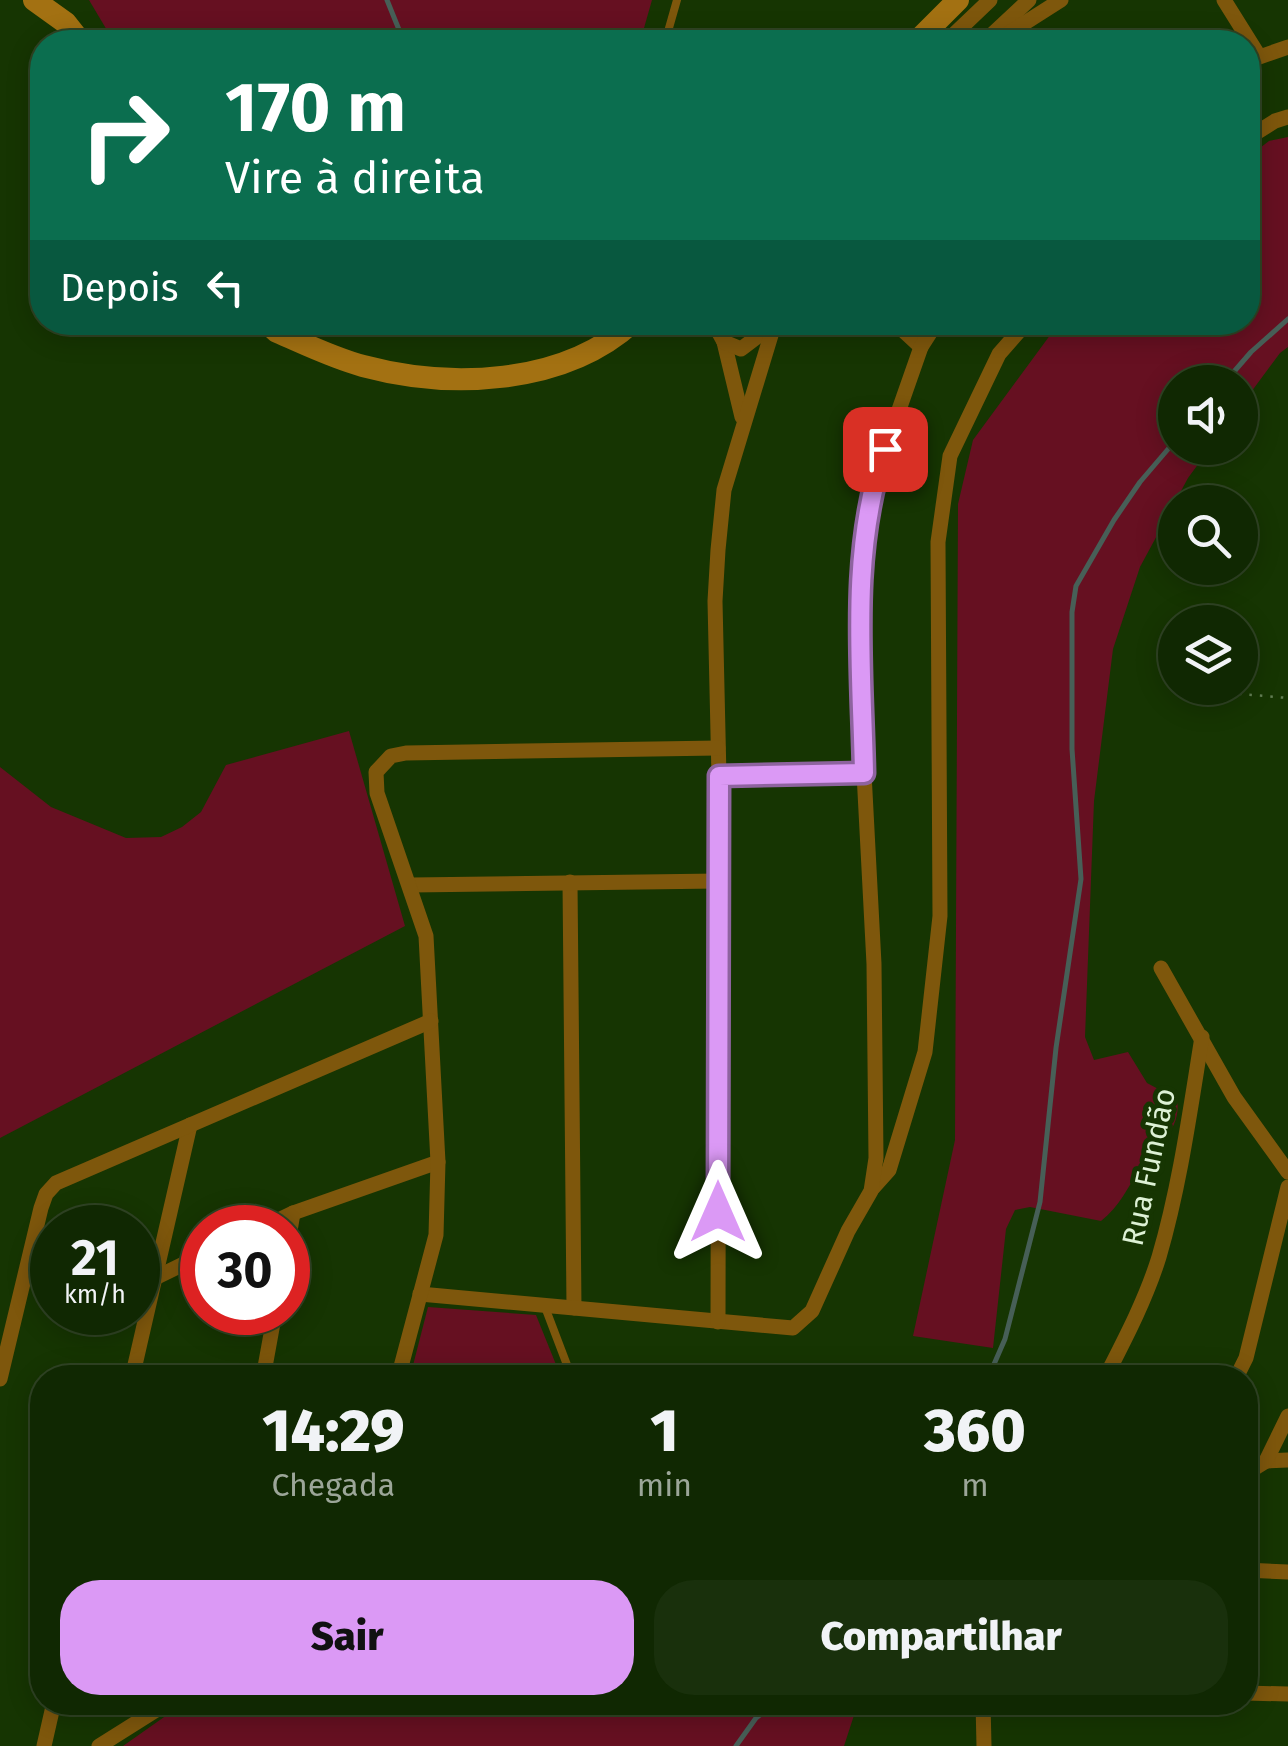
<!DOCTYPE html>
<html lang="pt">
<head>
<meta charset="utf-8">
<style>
	:root { --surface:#102802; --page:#19300c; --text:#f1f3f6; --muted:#9ca699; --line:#304424; --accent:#db99f5 }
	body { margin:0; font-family:"Fira Sans",sans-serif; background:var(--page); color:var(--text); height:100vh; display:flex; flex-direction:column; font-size:38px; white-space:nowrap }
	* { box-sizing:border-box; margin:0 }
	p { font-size:32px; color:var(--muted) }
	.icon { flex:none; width:55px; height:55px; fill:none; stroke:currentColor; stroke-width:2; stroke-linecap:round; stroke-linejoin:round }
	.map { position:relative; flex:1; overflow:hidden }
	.details { position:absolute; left:30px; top:1365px; width:1228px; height:350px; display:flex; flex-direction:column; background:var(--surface); border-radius:40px; box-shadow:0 5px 25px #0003,0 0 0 2px var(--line) }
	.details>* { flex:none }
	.guide { position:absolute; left:30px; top:30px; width:1230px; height:305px; border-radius:40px; box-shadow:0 5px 25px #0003,0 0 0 2px var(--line); background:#0b6e4f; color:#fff; overflow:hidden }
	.fabs { position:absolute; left:1158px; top:365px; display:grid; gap:20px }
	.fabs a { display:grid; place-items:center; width:100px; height:100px; border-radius:50%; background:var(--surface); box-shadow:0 5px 25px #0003,0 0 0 2px var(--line); font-size:50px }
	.speed { position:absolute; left:30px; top:1205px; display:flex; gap:20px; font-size:50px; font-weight:700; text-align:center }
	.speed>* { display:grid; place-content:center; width:130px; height:130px; border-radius:50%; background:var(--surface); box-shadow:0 5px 25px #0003,0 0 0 2px var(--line); line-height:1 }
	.speed small { font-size:25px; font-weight:400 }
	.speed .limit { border:15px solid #d22; background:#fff; color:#111 }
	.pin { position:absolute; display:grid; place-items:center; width:85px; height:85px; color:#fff; margin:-42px; border-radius:20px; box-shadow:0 5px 15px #0006 }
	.me { position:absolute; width:110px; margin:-55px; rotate:0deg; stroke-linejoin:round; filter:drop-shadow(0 0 8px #0008) }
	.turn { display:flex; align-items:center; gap:35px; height:210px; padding:0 30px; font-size:45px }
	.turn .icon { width:130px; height:130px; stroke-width:2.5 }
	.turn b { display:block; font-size:70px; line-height:85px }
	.then { display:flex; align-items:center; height:95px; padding:0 30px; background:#0003; gap:20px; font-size:38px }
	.eta { display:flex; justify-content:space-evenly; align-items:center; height:170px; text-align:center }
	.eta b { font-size:60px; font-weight:800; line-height:70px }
	.cta { display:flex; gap:20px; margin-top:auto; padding:20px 30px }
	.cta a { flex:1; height:115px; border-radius:40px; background:var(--accent); color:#111; font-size:40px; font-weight:800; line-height:115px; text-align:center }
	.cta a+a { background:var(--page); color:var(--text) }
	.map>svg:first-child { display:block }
</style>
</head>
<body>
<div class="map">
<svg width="1288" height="1746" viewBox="0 0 1288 1746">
	<rect width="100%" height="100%" fill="#163502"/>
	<g fill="#661021">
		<polygon points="89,0 652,0 640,42 114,42"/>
		<path d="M 1288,137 L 1288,347 L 1280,353 L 1240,407 L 1240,382 L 1175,382 L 1175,448 L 1210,448 L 1188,478 L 1140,567 L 1113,649 L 1094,801 L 1085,1037 L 1094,1060 L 1128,1052 L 1147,1083 L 1177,1099 C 1182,1130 1157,1145 1141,1168 C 1127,1188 1120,1206 1101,1221 L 1030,1207 L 1015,1210 L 1006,1229 L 993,1348 L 913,1336 L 955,1140 L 958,504 L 973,440 L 1059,323 L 1248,322 L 1248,157 L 1269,141 Z"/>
		<polygon points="349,731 405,926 0,1138 0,767 51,807 126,838 161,837 182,827 201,812 226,765"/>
		<polygon points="428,1307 536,1315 561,1377 410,1377"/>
		<polygon points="184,1703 184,1702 858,1703 844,1746 123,1746"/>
	</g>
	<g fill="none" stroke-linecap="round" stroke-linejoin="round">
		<g stroke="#475f57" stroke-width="5">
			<polyline points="387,0 404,42"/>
			<polyline points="1225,382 1251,352 1288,319"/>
			<polyline points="988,1378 1005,1339 1040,1202 1056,1048 1081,879 1072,749 1072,612 1076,586 1114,520 1140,482 1175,441"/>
			<polyline points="736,1746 756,1718 777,1702"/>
		</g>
		<polyline stroke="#627d53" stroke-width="2.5" stroke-dasharray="2.5 8" stroke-linecap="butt" points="1218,692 1288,698"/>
		<g stroke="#7e570c" stroke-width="8">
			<polyline points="665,42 677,0"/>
			<polyline points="545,1307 572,1378"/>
		</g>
		<g stroke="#7e570c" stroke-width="15">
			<polyline points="1224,0 1259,56"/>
			<polyline points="946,42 990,0"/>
			<polyline points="984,42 1029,0"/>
			<polyline points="995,42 1061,0"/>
			<polyline points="1248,61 1288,47"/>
			<polyline points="1248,138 1275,121 1288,117"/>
			<polyline points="713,322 724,342 742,417"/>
			<polyline points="894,322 921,347"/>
			<polyline points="724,342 741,349 774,324"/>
			<polyline points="719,777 864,773"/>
			<polyline points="570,882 574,1308"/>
			<polyline points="411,885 718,881"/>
			<polyline points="1161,968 1234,1097 1288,1172"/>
			<polyline points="872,1189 889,1170 925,1052 940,916 938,542 950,456 999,354 1027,322"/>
			<polyline points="262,1228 293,1213 438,1162"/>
			<polyline points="288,1243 293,1213"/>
			<polyline points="157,1277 202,1255"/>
			<polyline points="420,1294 793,1328 812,1311 848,1231 871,1191 876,1158 874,964 864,773 861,605 864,551 873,484 921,347 937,322"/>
			<polyline points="718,1322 719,777 715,601 718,550 724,490 775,322"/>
			<polyline points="132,1378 190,1125"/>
			<polyline points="263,1378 275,1312"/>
			<polyline points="398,1378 436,1235 438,1162 426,936 377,793 376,772 391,756 406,753 718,748"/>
			<path d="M 1105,1378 C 1125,1339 1146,1299 1159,1257 C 1180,1185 1190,1111 1202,1037"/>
			<polyline points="1236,1378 1246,1358 1288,1187"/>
			<polyline points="0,1379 41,1208 46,1194 56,1183 431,1021"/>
			<polyline points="1266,1461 1288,1460"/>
			<polyline points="1245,1474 1266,1461 1288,1416"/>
			<polyline points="1245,1570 1288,1572"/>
			<polyline points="1245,1693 1288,1694"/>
			<polyline points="983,1702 984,1746"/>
			<polyline points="44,1746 54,1702"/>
			<polyline points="99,1746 169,1702"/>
		</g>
		<g stroke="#a37112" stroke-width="22">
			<polyline points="34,0 66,23 81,42"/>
			<polyline points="916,42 958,0"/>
			<path d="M 266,322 L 277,332 C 305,344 333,358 363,366 C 449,389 563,386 633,322"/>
		</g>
	</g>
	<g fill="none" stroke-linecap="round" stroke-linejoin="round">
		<defs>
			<path id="route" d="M 718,1212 L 719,776 L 864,773 C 862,667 849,551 885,449"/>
		</defs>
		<use href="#route" stroke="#8e639f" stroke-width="25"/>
		<use href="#route" stroke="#db99f5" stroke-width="18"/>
	</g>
	<g text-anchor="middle" stroke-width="10" stroke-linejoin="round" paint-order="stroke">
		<g font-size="30" fill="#ddf1d5" stroke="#163502">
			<text transform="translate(1149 1167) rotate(-78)" y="10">Rua Fundão</text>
		</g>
	</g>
</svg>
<div class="fabs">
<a><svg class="icon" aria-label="sound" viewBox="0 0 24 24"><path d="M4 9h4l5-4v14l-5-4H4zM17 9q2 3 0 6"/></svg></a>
<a><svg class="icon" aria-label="search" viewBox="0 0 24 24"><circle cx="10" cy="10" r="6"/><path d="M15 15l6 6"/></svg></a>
<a><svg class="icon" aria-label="layers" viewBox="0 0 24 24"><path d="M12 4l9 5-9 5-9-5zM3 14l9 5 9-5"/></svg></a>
</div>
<div class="speed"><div>21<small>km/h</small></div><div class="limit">30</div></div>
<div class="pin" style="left:885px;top:449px;background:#d93025"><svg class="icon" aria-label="arrive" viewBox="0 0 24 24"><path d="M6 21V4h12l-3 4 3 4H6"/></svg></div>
<svg class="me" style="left:718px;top:1212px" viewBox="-20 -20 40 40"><path d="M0-17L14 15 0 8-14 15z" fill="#db99f5" stroke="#fff" stroke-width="4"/></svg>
<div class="guide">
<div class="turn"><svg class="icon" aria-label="right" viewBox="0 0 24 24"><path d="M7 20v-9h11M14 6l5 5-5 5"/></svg><div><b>170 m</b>Vire à direita</div></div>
<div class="then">Depois<svg class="icon" aria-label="left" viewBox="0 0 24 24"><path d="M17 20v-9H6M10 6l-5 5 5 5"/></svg></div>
</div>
<section class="details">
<div class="eta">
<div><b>14:29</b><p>Chegada</p></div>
<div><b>1</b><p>min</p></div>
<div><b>360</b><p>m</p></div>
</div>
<div class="cta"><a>Sair</a><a>Compartilhar</a></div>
</section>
</div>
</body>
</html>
